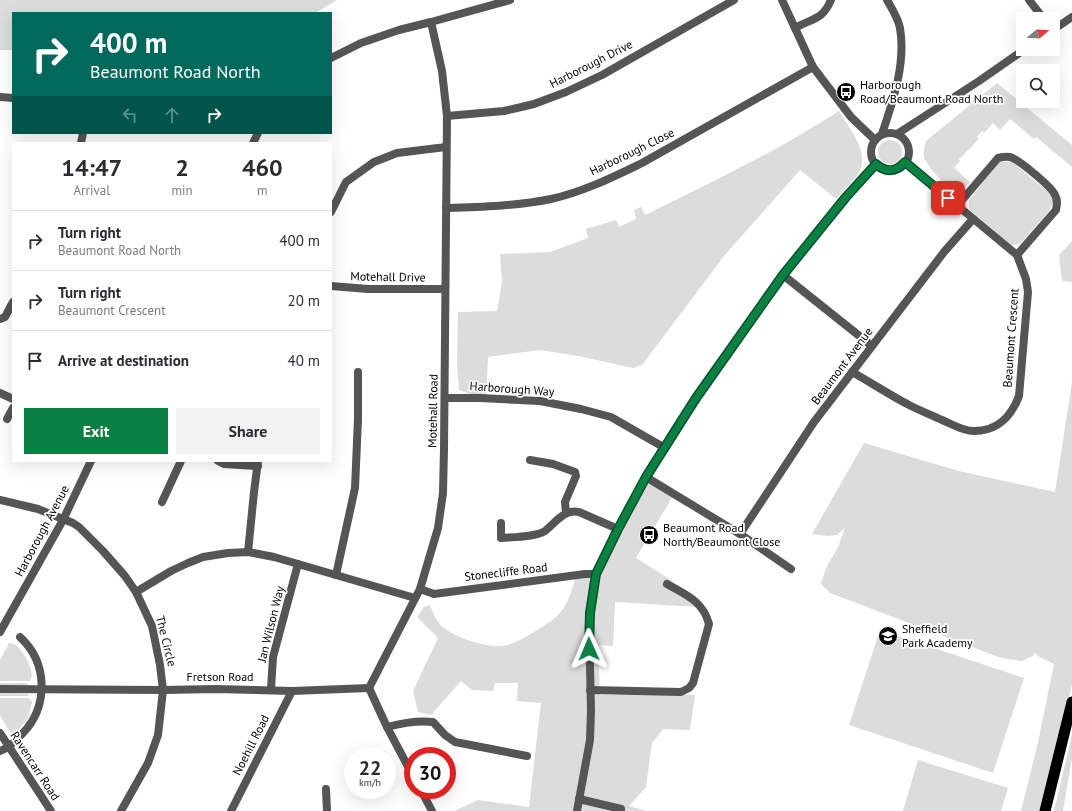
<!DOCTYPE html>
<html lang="en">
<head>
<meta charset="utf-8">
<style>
	:root { --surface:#fff; --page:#f2f2f3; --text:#2b2b33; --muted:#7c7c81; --line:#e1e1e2; --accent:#0b8043 }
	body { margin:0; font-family:"PT Sans",sans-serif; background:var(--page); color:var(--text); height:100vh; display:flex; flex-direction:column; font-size:15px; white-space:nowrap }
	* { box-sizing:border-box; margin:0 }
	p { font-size:13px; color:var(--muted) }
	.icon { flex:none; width:22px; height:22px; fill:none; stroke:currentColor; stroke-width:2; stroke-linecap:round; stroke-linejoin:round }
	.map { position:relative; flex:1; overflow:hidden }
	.details { position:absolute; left:12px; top:142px; width:320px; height:320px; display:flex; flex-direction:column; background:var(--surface); border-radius:0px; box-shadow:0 4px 16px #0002 }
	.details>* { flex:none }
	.hud { position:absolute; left:12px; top:12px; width:320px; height:122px; border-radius:0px; box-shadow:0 4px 16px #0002; background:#00695c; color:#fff; overflow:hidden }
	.needle { width:26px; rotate:72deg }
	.fabs { position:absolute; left:1016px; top:12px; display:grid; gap:8px }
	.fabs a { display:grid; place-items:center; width:44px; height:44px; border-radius:0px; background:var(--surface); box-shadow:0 4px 16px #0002; font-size:20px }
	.speed { position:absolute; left:344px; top:747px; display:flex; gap:8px; font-size:20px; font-weight:700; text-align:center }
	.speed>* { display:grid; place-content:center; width:52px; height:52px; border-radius:50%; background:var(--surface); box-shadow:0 4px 16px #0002; line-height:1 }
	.speed small { font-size:10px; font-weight:400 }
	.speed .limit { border:6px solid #d22; background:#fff; color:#111 }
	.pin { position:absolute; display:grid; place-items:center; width:34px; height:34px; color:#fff; margin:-17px; border-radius:8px; box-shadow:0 2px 6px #0006 }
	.me { position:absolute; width:44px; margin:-22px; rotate:359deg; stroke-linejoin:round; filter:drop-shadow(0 0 3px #0008) }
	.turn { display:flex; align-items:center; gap:14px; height:84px; padding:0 12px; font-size:18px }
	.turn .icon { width:52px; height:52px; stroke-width:2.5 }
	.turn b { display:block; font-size:28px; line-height:34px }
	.lanes { display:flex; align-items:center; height:38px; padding:0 12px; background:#0003; justify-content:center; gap:20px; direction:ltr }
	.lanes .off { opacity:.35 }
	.eta { display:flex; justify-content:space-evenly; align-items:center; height:68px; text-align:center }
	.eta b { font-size:24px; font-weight:700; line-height:28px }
	.button { display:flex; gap:8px; margin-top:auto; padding:8px 12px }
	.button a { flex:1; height:46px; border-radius:0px; background:var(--accent); color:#fff; font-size:16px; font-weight:700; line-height:46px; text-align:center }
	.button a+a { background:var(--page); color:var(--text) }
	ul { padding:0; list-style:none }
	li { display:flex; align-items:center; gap:12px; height:60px; padding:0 12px; border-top:1px solid var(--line) }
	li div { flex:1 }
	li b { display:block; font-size:15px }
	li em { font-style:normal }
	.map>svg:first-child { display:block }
</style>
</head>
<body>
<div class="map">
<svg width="1072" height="811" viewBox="0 0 1072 811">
	<rect width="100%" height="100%" fill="#fff"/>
	<g fill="#dcdcdc">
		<polygon points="0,0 337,0 315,13 13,13 13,50 0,50"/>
		<path d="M 997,83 L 1072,145 L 1072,167 L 1036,137 L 1034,139 L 1010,119 L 1000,130 L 993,123 L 984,133 L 982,131 L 977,137 L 979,139 L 959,159 L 960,161 L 954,168 L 970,182 C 967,185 961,193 955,192 C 948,190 925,163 924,157 C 923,151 925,146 926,141 Z"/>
		<path d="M 839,111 C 848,127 869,150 860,170 C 857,178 842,192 836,199 L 800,170 L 724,256 L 642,365 L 633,368 L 578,356 L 540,350 L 488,357 L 486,400 L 459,390 L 457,364 L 458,312 L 497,311 L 502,282 L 500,254 L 550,252 L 588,238 L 586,229 L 616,220 L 619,227 L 636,219 L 634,210 L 641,207 L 645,215 C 711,183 777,151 839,111 Z"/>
		<circle cx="890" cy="152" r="12"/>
		<polygon points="999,162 1012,162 1051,194 1053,203 1049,211 1020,244 1011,245 969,209 969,200"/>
		<polygon points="1072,241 1072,282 1062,281 1059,255"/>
		<polygon points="1072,382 1072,685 1041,811 1021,811 1038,742 1054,664 1038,656 1034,653 1033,656 1022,661 1001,658 830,593 821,584 826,568 838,547 845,528 837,535 827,536 812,534 864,443 959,471 1055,492"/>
		<path d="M 649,481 L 673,496 L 636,558 L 671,580 L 698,607 L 615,602 L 613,646 L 598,645 L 600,695 L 695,695 L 690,730 L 663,729 L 652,743 L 646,787 L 629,806 L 647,811 L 454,811 L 478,800 L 529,807 L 541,703 L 517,701 L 518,683 L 495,683 L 493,691 L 472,690 L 461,681 L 431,715 L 418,712 L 413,691 L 438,638 L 417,617 L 424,607 L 430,605 C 433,613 437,623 444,628 C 459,639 484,647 502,646 C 514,646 550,623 558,615 C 568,605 571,592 575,579 L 594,576 Z"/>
		<polygon points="880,630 1024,678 993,773 849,725"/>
		<path d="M 9,643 C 20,642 37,672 30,681 L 0,681 L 0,660 Z"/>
		<polygon points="0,683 27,683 29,685 0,685"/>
		<polygon points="0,693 29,694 28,696 0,696"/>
		<polygon points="0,698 29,698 32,702 28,718 15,734 11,734 0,715"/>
		<polygon points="1072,734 1072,758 1063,811 1054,811"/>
		<polygon points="918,760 1008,788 1001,811 903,811"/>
	</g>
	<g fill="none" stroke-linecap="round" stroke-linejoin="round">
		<g stroke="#555" stroke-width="8">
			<polyline points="782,0 813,67 851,117 875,140"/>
			<polyline points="1029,0 1044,19"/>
			<path d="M 795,28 C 812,18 822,21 831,0"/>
			<polyline points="1053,30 1072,17"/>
			<polyline points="0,97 13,98"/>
			<polyline points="447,116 504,111 534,104 566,92 602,75 734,0"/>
			<circle cx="890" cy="152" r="19"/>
			<path d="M 882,134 C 893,101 906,64 900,28 C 898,18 892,9 887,0"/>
			<polyline points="897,134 979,81 1025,49"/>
			<polyline points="81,143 83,133"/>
			<path d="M 957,206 L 998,158 C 1002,157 1006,156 1010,157 C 1018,159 1052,187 1055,195 C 1058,200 1057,205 1056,210 L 1017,255"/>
			<path d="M 446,208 C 482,207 516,206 551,199 C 583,192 613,177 642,163 L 813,67"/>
			<polyline points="331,212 346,182 374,162 397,153 446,147"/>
			<polyline points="783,275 872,346"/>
			<polyline points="331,286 368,289 445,289"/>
			<polyline points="0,319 5,317 13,302"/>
			<path d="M 852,372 C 872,383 891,396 911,406 C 921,411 931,415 942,420 C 952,424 962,431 974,431 C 998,431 1011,417 1019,396 L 1028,292 L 1026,279 L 1017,255 L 905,162"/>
			<polyline points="0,393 13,399"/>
			<polyline points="445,398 480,398 540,401 581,409 611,417 665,448"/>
			<polyline points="7,419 13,408"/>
			<polyline points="530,460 553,464 575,472 576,476 565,502 566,512"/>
			<polyline points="218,461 224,464 258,466"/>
			<polyline points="646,477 740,534 791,569"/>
			<polyline points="0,500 38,509 73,523 79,527 103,551 125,576 136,592 152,626 160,665 163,690 158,735 148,763 121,811"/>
			<polyline points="162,502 181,461"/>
			<path d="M 501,523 L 501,538 C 513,537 536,537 545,531 C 556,522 564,509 579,512 L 618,529"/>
			<polyline points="740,534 814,422 944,252 973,219"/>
			<polyline points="248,552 254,492 258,461"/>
			<polyline points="336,575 355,488 358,419 358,372"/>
			<polyline points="420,589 434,594 585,574 596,574"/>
			<polyline points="136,592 171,571 188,563 203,557 228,553 248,552 274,557 415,598"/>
			<polyline points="0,689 163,690 216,689 292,691 369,688"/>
			<polyline points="271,689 273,657 298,564"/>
			<path d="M 590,690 L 681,692 L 689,688 L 693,683 L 709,624 C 703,601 686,595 667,584"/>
			<path d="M 387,727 C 402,723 418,720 433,722 L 445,735 L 455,742 L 527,756"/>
			<polyline points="0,733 51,811"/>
			<path d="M 0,751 C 10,747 14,742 22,734 C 49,706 48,663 20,637"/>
			<polyline points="413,776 387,727 369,688 420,589 438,528 443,493 444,449 447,116 442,71 431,22"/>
			<polyline points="326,789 327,811"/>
			<polyline points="421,790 432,811"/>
			<polyline points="579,799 621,809 621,811"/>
			<polyline points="231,811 292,691"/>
			<polyline points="577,811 590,740 591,710 589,621 596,574 618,529 646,477 697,398 783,275 846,197 876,164"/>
		</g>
		<g stroke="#555" stroke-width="8">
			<polyline points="331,58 361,43 399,30 431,22 510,0"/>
			<polyline points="253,143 258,133"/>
			<polyline points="0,632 63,520 91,461"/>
		</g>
		<polyline stroke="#000" stroke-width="11" points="1045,811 1072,702"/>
	</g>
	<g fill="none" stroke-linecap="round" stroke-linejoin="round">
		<defs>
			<path id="route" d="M 589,649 L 590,613 L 596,574 L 618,529 L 646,477 L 696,398 L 783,275 L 846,197 L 876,164 C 886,173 896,172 905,162 L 948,198"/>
		</defs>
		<use href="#route" stroke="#07532c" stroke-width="10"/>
		<use href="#route" stroke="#0b8043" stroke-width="7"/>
	</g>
	<defs>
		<symbol id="bus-disc" viewBox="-11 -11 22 22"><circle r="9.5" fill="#000" stroke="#fff"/><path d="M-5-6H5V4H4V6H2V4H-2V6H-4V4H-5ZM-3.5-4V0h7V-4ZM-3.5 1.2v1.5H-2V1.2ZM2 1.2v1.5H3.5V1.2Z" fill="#fff"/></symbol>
		<symbol id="school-disc" viewBox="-11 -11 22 22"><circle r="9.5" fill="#000" stroke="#fff"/><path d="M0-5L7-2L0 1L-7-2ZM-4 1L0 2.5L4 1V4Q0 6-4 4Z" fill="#fff"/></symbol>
	</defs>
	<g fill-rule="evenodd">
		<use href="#bus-disc" x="835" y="81" width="22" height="22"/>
		<use href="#bus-disc" x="638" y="524" width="22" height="22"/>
		<use href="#school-disc" x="877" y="625" width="22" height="22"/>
	</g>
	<g text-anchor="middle" stroke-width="3.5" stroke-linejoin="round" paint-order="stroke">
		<g font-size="12" fill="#000" stroke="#fff">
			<text transform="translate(591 64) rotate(-27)" y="4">Harborough Drive</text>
			<text transform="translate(632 152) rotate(-26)" y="4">Harborough Close</text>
			<text transform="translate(388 277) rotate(1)" y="4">Motehall Drive</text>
			<text transform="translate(1011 338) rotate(-86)" y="4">Beaumont Crescent</text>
			<text transform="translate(842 366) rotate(-53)" y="4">Beaumont Avenue</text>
			<text transform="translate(512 389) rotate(4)" y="4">Harborough Way</text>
			<text transform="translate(433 411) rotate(-89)" y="4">Motehall Road</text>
			<text transform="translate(42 531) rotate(-62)" y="4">Harborough Avenue</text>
			<text transform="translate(506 572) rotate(-7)" y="4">Stonecliffe Road</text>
			<text transform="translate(271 624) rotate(-76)" y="4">Jan Wilson Way</text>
			<text transform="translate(166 641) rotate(76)" y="4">The Circle</text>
			<text x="220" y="681">Fretson Road</text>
			<text transform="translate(251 745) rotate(-63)" y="4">Noehill Road</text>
			<text transform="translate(35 766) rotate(57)" y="4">Ravencarr Road</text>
		</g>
		<g font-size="12" fill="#000" stroke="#fff" text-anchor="start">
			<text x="860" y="89">Harborough<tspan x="860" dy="14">Road/Beaumont Road North</tspan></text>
			<text x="663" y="532">Beaumont Road<tspan x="663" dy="14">North/Beaumont Close</tspan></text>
			<text x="902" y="633">Sheffield<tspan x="902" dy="14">Park Academy</tspan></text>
		</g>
	</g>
</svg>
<div class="fabs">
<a><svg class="needle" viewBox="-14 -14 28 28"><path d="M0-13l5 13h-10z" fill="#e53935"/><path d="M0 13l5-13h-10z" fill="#7c7c81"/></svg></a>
<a><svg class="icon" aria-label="search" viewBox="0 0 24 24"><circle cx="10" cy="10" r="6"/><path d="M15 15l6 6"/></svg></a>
</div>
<div class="speed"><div>22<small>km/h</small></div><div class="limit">30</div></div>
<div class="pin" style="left:948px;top:198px;background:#d93025"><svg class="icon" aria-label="arrive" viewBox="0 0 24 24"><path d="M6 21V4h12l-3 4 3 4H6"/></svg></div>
<svg class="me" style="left:589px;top:649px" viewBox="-20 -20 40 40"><path d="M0-17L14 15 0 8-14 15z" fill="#0b8043" stroke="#fff" stroke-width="4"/></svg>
<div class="hud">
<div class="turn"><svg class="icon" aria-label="right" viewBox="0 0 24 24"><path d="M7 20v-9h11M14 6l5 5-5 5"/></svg><div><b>400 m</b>Beaumont Road North</div></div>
<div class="lanes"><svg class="icon off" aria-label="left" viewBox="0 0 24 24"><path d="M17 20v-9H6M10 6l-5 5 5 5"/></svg><svg class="icon off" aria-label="ahead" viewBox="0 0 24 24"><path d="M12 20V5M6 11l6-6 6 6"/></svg><svg class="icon" aria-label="right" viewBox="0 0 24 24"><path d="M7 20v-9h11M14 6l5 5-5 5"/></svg></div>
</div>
<section class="details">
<div class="eta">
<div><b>14:47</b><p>Arrival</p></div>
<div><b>2</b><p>min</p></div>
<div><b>460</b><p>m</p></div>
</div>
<ul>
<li><svg class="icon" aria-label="right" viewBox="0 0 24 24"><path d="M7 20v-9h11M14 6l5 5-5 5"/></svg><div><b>Turn right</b><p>Beaumont Road North</p></div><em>400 m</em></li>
<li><svg class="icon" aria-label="right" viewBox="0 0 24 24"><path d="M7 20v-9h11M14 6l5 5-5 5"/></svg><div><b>Turn right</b><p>Beaumont Crescent</p></div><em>20 m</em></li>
<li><svg class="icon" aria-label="arrive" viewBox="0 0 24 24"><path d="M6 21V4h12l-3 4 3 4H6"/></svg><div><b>Arrive at destination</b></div><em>40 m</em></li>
</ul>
<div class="button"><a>Exit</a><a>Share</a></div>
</section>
</div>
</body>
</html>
